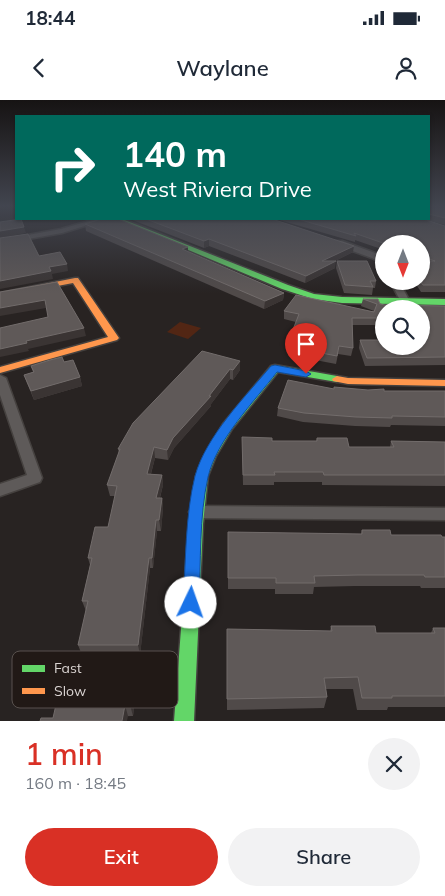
<!DOCTYPE html>
<html lang="en">
<head>
<meta charset="utf-8">
<style>
	:root { --surface:#fff; --page:#f2f2f3; --text:#1f2937; --muted:#747a83; --accent:#d93025 }
	body { margin:0; font-family:Mulish,sans-serif; background:var(--page); color:var(--text); height:100vh; display:flex; flex-direction:column; font-size:19px; white-space:nowrap }
	* { box-sizing:border-box; margin:0 }
	p { font-size:16px; color:var(--muted) }
	.icon { flex:none; width:28px; height:28px; fill:none; stroke:currentColor; stroke-width:2; stroke-linecap:round; stroke-linejoin:round }
	.map { position:relative; height:621px; overflow:hidden }
	.sheet { display:flex; flex-direction:column; background:var(--surface); flex:1 }
	.sheet>* { flex:none }
	.top-card { position:absolute; left:15px; top:15px; width:415px; height:105px; border-radius:0px; box-shadow:0 1px 4px #0004; background:#00695c; color:#fff; overflow:hidden }
	.needle { width:32px; rotate:180deg }
	.fabs { position:absolute; left:375px; top:135px; display:grid; gap:10px }
	.fabs a { display:grid; place-items:center; width:55px; height:55px; border-radius:50%; background:var(--surface); box-shadow:0 1px 4px #0004; font-size:25px }
	.pin { position:absolute; display:grid; place-items:center; width:42px; height:42px; color:#fff; margin:-51px -21px; border-radius:50% 50% 50% 0; rotate:-45deg; box-shadow:0 0 5px #0007 }
	.pin .icon { rotate:45deg }
	.me { position:absolute; width:55px; margin:-28px; rotate:3deg; stroke-linejoin:round; filter:drop-shadow(0 0 4px #0008) }
	.turn { display:flex; align-items:center; gap:18px; height:105px; padding:0 25px; font-size:22px }
	.turn .icon { width:65px; height:65px; stroke-width:2.5 }
	.turn b { display:block; font-size:35px; line-height:42px }
	.round { display:grid; place-items:center; flex:none; width:52px; height:52px; border-radius:26px; background:var(--page) }
	.headline { display:flex; align-items:center; justify-content:space-between; height:85px; padding:0 25px }
	h1 { font-size:30px; font-weight:600; line-height:38px; color:var(--accent) }
	.primary-button { display:flex; gap:10px; margin-top:auto; padding:10px 25px }
	.primary-button a { flex:1; height:58px; border-radius:30px; background:var(--accent); color:#fff; font-size:20px; font-weight:600; line-height:58px; text-align:center }
	.primary-button a+a { background:var(--page); color:var(--text) }
	.status { display:flex; justify-content:space-between; align-items:center; height:35px; padding:0 25px; background:var(--surface); direction:ltr }
	.status svg { height:14px; fill:currentColor }
	header { display:flex; justify-content:space-between; align-items:center; height:65px; padding:0 25px; background:var(--surface); font-size:22px; font-weight:600 }
	.map>svg:first-child { display:block }
</style>
</head>
<body>
<div class="status"><b>18:44</b><svg viewBox="0 0 49 12"><path d="M0 12V9h3v3zM5 12V6h3v6zM10 12V3h3v9zM15 12V0h3v12zM26 1h20v11H26zM47 4h2v5h-2z"/></svg></div>
<header><svg class="icon" aria-label="back" viewBox="0 0 24 24"><path d="M15 5l-7 7 7 7"/></svg>Waylane<svg class="icon" aria-label="person" viewBox="0 0 24 24"><circle cx="12" cy="8" r="4"/><path d="M4 21q1-7 8-7t8 7"/></svg></header>
<div class="map">
<svg width="445" height="621" viewBox="0 0 445 621">
	<rect width="100%" height="100%" fill="#282322"/>
	<polygon fill="#522614" points="180,222 201,228 188,239 167,232"/>
	<g fill="none" stroke-linecap="round" stroke-linejoin="round">
		<defs>
			<g id="street">
				<polygon points="96,119 107,119 62,133 0,144 0,140 61,129"/>
				<polygon points="336,141 342,141 378,154 384,159 384,165 372,158 336,145"/>
				<polygon points="390,181 399,181 410,202 408,204 402,204"/>
				<polygon points="0,275 6,278 42,378 40,382 0,396 0,384 27,375 0,295"/>
				<polygon points="197,406 445,408 445,420 197,418 192,416 189,412 192,408"/>
			</g>
			<g id="fast">
				<polygon points="114,119 122,119 288,185 314,194 342,197 445,199 445,205 342,203 313,199 282,189"/>
				<polygon points="275,265 337,276 342,279 337,282 278,272 232,329 216,356 208,376 203,424 194,621 174,621 189,424 196,376 204,356 223,324 271,266"/>
			</g>
			<g id="slow">
				<polygon points="75,178 78,178 119,238 117,240 0,273 0,267 108,237 73,183 0,197 0,193"/>
				<polygon points="337,276 348,278 445,280 445,286 348,284 333,281 332,279"/>
			</g>
		</defs>
		<use href="#street" stroke="#45413f" stroke-width="3"/>
		<use href="#fast" stroke="#45413f" stroke-width="3"/>
		<use href="#slow" stroke="#45413f" stroke-width="3"/>
		<use href="#street" fill="#5e5a59" fill-rule="evenodd"/>
		<use href="#fast" fill="#63d668" fill-rule="evenodd"/>
		<use href="#slow" fill="#ff974d" fill-rule="evenodd"/>
	</g>
	<g fill="#504a49">
		<polygon points="429,106 445,106 445,125 423,119 429,119"/>
		<polygon points="130,119 272,119 353,152 335,161 335,168 305,183 209,146 204,148"/>
		<polygon points="276,119 423,119 445,126 445,192 421,192 414,181 421,181 421,144 384,144 384,150 355,140 355,142"/>
		<polygon points="85,124 188,152 284,193 283,200 264,209 86,131"/>
		<polygon points="337,161 376,181 375,188 373,188 372,195 344,193 336,168"/>
		<polygon points="363,199 385,205 445,206 445,265 365,266 359,248 360,240 421,246 421,209 384,209 384,225 352,225 353,248 351,256 338,254 336,264 294,256 294,249 288,248 289,240 296,222 284,219 284,211 374,211 361,206"/>
		<polygon points="240,261 240,270 233,280 230,279 211,304 211,306 174,348 168,360 155,358 151,374 162,375 163,385 160,398 162,398 163,408 161,431 157,431 153,468 150,468 140,555 82,555 78,545 86,511 82,501 90,465 88,458 108,427 115,396 110,396 107,385 119,353 118,349"/>
		<polygon points="64,262 80,277 82,286 34,300 27,283 24,275 33,272 31,266"/>
		<polygon points="334,289 384,291 445,291 445,326 391,325 390,327 355,326 303,322 277,316 278,308"/>
		<polygon points="242,337 272,341 316,341 317,338 349,347 390,347 391,341 445,342 445,386 322,385 322,382 274,382 274,385 243,385"/>
		<polygon points="362,430 391,435 445,437 445,488 421,488 420,486 355,486 314,487 313,494 275,494 275,489 228,489 228,432 361,434"/>
		<polygon points="331,526 376,533 431,533 433,528 445,528 445,607 388,607 387,610 357,610 353,589 326,589 327,597 324,608 227,610 227,529 330,531"/>
		<polygon points="138,577 133,616 53,618"/>
	</g>
	<g fill="#3a3433">
		<polygon points="24,127 26,133 0,138 0,131"/>
		<polygon points="209,139 209,146 204,148 204,141"/>
		<polygon points="354,146 353,152 321,168 322,161"/>
		<polygon points="188,147 188,154 182,149"/>
		<polygon points="336,161 335,168 305,183 306,176"/>
		<polygon points="67,164 68,171 52,174 53,179 0,189 0,181 49,167"/>
		<polygon points="284,193 283,200 264,209 265,201"/>
		<polygon points="45,200 46,208 0,216 0,208"/>
		<polygon points="84,228 86,236 28,249 29,251 0,257 0,249 26,241"/>
		<polygon points="240,261 240,270 233,280 233,270"/>
		<polygon points="230,269 230,279 211,304 211,306 174,348 168,360 167,350 173,338 209,296"/>
		<polygon points="80,277 82,286 34,300 31,291"/>
		<polygon points="154,347 155,358 148,384 147,374"/>
		<polygon points="162,375 163,385 157,408 156,398"/>
		<polygon points="162,398 163,408 161,431 159,420"/>
		<polygon points="156,420 157,431 153,468 152,458"/>
		<polygon points="149,458 150,468 140,555 138,545"/>
		<polygon points="135,565 138,577 133,616 130,605"/>
		<polygon points="125,605 128,616 127,621 122,621"/>
	</g>
	<g fill="#5f5958" stroke="#726c6b">
		<polygon points="429,106 445,106 445,118 429,114"/>
		<polygon points="21,119 24,127 0,131 0,122"/>
		<polygon points="101,119 118,119 188,147 182,149 284,193 265,201 85,124"/>
		<polygon points="146,119 272,119 354,146 322,161 336,161 306,176 209,139 204,141"/>
		<polygon points="298,119 423,119 445,126 445,185 423,185 420,181 421,181 421,161 435,161 421,156 421,144 386,144 354,133 356,136"/>
		<polygon points="28,134 39,156 60,152 67,164 49,167 51,171 0,181 0,138"/>
		<polygon points="337,161 367,161 376,181 370,181 373,187 345,185"/>
		<polygon points="57,182 84,228 26,241 27,243 0,249 0,228 48,217 45,200 0,208 0,192"/>
		<polygon points="296,195 374,212 377,204 363,199 378,199 380,204 385,205 445,206 445,257 367,258 360,240 384,240 384,246 421,246 421,209 384,209 384,218 352,218 353,248 339,246 337,256 295,248 297,242 289,240 299,214 284,211"/>
		<polygon points="202,251 240,261 233,270 230,269 209,296 211,296 173,338 167,350 154,347 147,374 162,375 156,398 162,398 159,420 156,420 152,458 149,458 138,545 78,545 88,501 82,501 92,458 88,458 95,427 108,427 117,386 107,385 120,349 118,349 133,323"/>
		<polygon points="62,257 64,262 73,260 80,277 31,291 24,275 34,272 31,266 50,260"/>
		<polygon points="288,280 334,289 334,287 368,290 384,289 384,291 445,291 445,317 392,316 392,318 356,317 304,313 278,308"/>
		<polygon points="242,337 272,338 272,341 317,341 317,338 347,338 349,347 394,347 391,341 445,342 445,375 324,375 323,372 274,372 275,375 243,375"/>
		<polygon points="362,430 390,430 391,435 441,435 442,437 445,437 445,477 425,477 424,475 358,475 314,476 315,483 276,483 276,478 228,478 228,432 362,434"/>
		<polygon points="331,526 375,526 376,533 435,533 433,528 445,528 445,596 392,596 392,598 362,598 358,577 324,578 327,597 227,599 227,529 332,531"/>
		<polygon points="65,565 135,565 130,605 125,605 122,621 40,621 41,618 53,618"/>
	</g>
	<linearGradient id="sky" x2="0" y2="1"><stop stop-color="#161313"/><stop offset="0.55" stop-color="#42454f"/><stop offset="1" stop-color="#42454f" stop-opacity="0"/></linearGradient>
	<rect width="445" height="193" fill="url(#sky)"/>
	<path fill="#1a73e8" stroke="#114b97" d="M 275,265 L 306,271 L 311,274 L 306,277 L 277,272 C 254,302 217,339 208,377 C 199,417 201,461 199,503 L 197,508 L 191,510 L 185,508 L 183,503 C 186,461 185,416 195,376 C 206,336 245,297 271,266 Z"/>
	<rect x="12" y="551" width="166" height="57" rx="8" fill="#211916" stroke="#58514e" stroke-width="1"/>
	<rect x="22" y="565" width="23" height="7" fill="#63d668"/>
	<rect x="22" y="588" width="23" height="6" fill="#ff974d"/>
	<g font-size="14" fill="#dad4d2">
		<text x="54" y="573">Fast</text>
		<text x="54" y="596">Slow</text>
	</g>
</svg>
<div class="fabs">
<a><svg class="needle" viewBox="-14 -14 28 28"><path d="M0-13l5 13h-10z" fill="#e53935"/><path d="M0 13l5-13h-10z" fill="#747a83"/></svg></a>
<a><svg class="icon" aria-label="search" viewBox="0 0 24 24"><circle cx="10" cy="10" r="6"/><path d="M15 15l6 6"/></svg></a>
</div>
<div class="pin" style="left:306px;top:274px;background:#d93025"><svg class="icon" aria-label="arrive" viewBox="0 0 24 24"><path d="M6 21V4h12l-3 4 3 4H6"/></svg></div>
<svg class="me" style="left:191px;top:503px" viewBox="-20 -20 40 40"><circle r="19" fill="#fff"/><path d="M0-13L10 11 0 6-10 11z" fill="#1a73e8"/></svg>
<div class="top-card">
<div class="turn"><svg class="icon" aria-label="right" viewBox="0 0 24 24"><path d="M7 20v-9h11M14 6l5 5-5 5"/></svg><div><b>140 m</b>West Riviera Drive</div></div>
</div>
</div>
<section class="sheet">
<div class="headline"><div><h1>1 min</h1><p>160 m · 18:45</p></div><a class="round"><svg class="icon" aria-label="close" viewBox="0 0 24 24"><path d="M6 6l12 12M18 6L6 18"/></svg></a></div>
<div class="primary-button"><a>Exit</a><a>Share</a></div>
</section>
</body>
</html>
